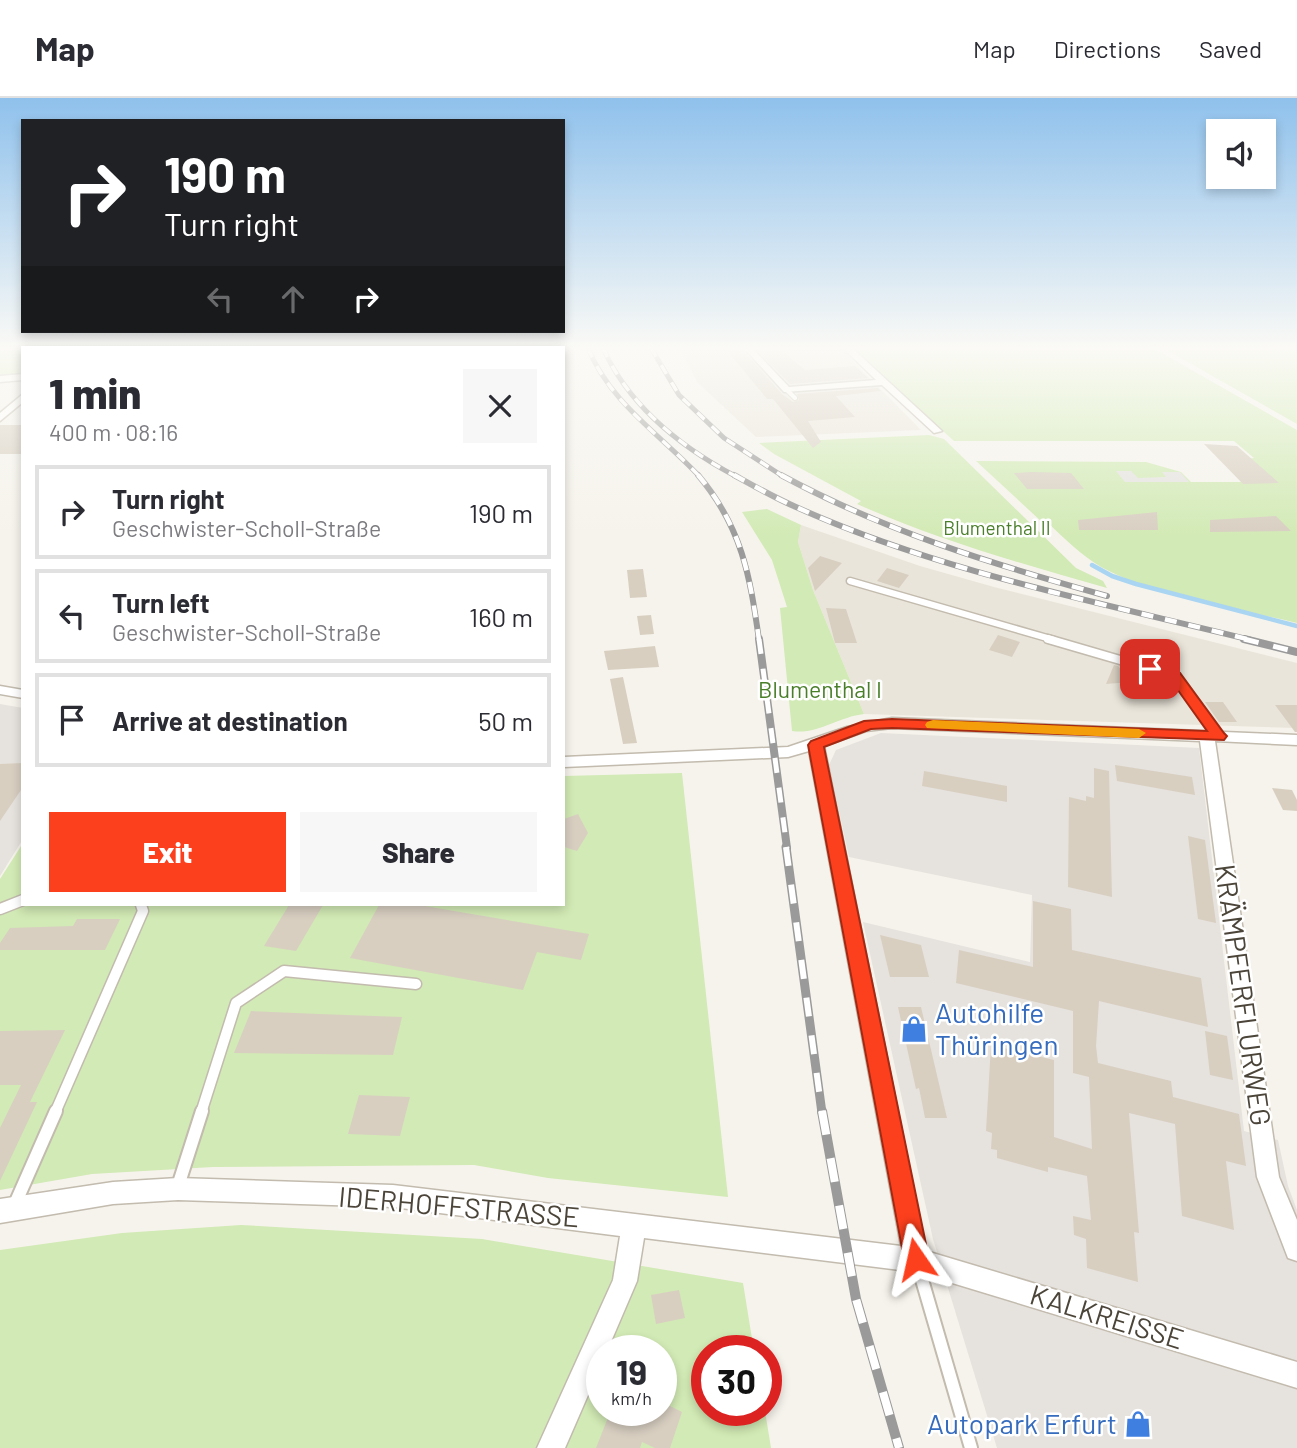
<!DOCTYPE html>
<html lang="en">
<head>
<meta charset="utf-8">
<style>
	:root { --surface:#fff; --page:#f7f7f7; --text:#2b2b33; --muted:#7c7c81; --line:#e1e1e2; --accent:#fc3f1d }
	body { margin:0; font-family:Barlow,sans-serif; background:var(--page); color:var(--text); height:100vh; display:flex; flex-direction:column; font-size:26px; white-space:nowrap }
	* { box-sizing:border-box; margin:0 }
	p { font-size:23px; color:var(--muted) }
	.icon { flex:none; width:38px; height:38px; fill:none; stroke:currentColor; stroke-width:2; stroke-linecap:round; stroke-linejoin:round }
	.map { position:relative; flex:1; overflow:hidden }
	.details { position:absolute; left:21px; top:248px; width:544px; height:560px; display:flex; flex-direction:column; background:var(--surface); border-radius:0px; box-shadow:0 4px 10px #0003 }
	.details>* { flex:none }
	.top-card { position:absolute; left:21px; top:21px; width:544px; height:214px; border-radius:0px; box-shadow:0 4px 10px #0003; background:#202124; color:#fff; overflow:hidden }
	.tools { position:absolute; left:1206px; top:21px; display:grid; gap:14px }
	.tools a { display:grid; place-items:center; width:70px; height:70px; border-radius:0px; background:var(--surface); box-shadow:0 4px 10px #0003; font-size:35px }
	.speed { position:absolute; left:586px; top:1237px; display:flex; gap:14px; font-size:35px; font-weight:700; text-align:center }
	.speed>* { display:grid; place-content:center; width:91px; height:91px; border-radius:50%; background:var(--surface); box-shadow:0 4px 10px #0003; line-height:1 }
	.speed small { font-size:18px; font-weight:400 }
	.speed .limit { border:10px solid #d22; background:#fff; color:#111 }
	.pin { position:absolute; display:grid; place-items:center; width:60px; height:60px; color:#fff; margin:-30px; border-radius:14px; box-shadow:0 4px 10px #0006 }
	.me { position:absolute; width:77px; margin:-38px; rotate:349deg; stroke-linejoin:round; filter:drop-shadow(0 0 5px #0008) }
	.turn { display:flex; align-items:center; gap:24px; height:147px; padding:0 28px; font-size:32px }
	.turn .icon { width:91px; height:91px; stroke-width:2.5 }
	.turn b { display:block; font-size:49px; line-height:60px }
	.lanes { display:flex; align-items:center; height:66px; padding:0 28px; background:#0003; justify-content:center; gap:35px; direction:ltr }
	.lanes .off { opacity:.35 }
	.round { display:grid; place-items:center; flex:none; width:74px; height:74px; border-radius:0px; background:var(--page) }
	.overview { display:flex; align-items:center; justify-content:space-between; height:119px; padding:0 28px }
	h1 { font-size:42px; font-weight:800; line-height:52px }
	.action { display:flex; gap:14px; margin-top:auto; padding:14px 28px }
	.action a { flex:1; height:80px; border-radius:0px; background:var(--accent); color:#fff; font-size:28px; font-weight:800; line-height:80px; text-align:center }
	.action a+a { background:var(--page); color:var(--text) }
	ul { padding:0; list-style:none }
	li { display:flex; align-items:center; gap:21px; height:94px; margin:0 14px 10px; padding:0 14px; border:4px solid var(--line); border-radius:0px }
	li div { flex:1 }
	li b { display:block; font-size:26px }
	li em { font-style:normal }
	header { display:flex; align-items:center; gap:42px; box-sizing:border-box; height:98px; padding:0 35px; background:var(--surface); border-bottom:2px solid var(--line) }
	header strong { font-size:33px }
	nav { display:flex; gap:38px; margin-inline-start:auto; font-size:24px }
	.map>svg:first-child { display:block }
</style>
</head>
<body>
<header>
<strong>Map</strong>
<nav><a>Map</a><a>Directions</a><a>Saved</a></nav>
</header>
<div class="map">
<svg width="1297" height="1350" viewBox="0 0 1297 1350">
	<rect width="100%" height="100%" fill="#f6f3ec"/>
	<g fill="#eae5da">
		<polygon points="680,250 840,250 921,332 756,339 697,284"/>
		<polygon points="801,427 920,468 994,489 1297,565 1297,630 864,616 813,492 798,444"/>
	</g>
	<g fill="#e6e2dd">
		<polygon points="0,606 23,610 23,741 0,778"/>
		<polygon points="881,635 1199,650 1244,1033 1278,1042 1288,1088 1297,1112 1297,1350 997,1350 933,1141 863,824 1030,864 1032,797 849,759 829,667 836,652"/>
	</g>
	<g fill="#d2eab5" fill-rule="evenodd">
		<path d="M 852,250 L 1153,250 L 1297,332 L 1297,525 C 1235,510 1158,499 1101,469 C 1081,457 1065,441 1048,425 L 1043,425 L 976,363 L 1146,364 L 1181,374 L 1191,384 L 1254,384 L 1245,361 L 1254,360 L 1234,343 L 954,343 Z"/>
		<polygon points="1163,250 1297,250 1297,326"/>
		<polygon points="23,251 23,278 0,280 0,253"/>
		<path d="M 929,337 L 944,341 L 1076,470 L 1103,483 L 1107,490 C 1023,466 937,442 857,406 L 861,403 L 774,356 L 759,345 Z"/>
		<path d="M 767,411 L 801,427 L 798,444 L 813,492 L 864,616 C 838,619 817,637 792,633 L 780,510 L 787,509 L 772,462 L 742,414 Z"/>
		<polygon points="682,675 728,1099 548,1080 474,1067 213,1069 92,1076 0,1092 0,781 23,745 23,807 564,807 564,678"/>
		<path d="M 241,1127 L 482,1141 L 743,1185 L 754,1253 L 707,1253 L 707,1312 L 765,1313 L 771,1350 L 0,1350 L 0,1152 L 122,1135 ZM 602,1253 L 662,1253 L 662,1312 L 602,1312 Z"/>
	</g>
	<polygon fill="#e5e3e0" points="1116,373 1131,373 1138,380 1166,379 1162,374 1180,374 1189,384 1125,384"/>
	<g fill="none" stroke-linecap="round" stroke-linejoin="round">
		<polyline stroke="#a9d4f2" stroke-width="4.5" points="1092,467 1112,478 1136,486 1297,528"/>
	</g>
	<g fill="#d8cfc1">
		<polygon points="725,250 741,250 782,296 793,304 799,302 797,296 878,290 881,293 836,298 855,319 808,323 821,344 813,350 773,301 767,301"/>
		<polygon points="755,250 785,250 786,256 805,272 855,268 868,280 790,286"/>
		<rect x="0" y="327" width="23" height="29"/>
		<polygon points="1204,346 1237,348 1279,385 1243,386"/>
		<polygon points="1032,374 1071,375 1084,391 1027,391 1014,375"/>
		<polygon points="1157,414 1158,432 1079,432 1078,422"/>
		<polygon points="1276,418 1291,433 1210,434 1210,422"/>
		<polygon points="820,458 842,465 815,493 808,470"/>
		<polygon points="887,470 909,477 899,490 877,483"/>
		<polygon points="643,471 647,499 630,500 627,472"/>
		<polygon points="826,510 846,511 857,545 835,545"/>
		<polygon points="651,517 654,536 640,537 637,518"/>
		<polygon points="998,537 1020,544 1012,559 989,552"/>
		<polygon points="655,548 659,569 608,572 604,553"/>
		<polygon points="1114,567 1118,568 1131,584 1106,586"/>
		<polygon points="623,579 637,645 623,646 610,581"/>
		<polygon points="1205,604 1223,604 1237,624 1219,624"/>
		<polygon points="1275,607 1297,607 1297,634 1295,634"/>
		<polygon points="23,665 23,689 0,723 0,666"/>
		<polygon points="1115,667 1192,679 1195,697 1117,683"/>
		<polygon points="1094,670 1109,673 1112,799 1068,789 1069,699 1086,703 1086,698 1094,700"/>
		<polygon points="924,673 1007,688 1007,704 922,688"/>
		<polygon points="1272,690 1292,692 1297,702 1297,713 1283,712"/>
		<polygon points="578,716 588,735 577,753 564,749 564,721"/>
		<polygon points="1188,738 1205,742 1216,825 1198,821"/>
		<polygon points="1033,803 1071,811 1072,852 1201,880 1208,929 1099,903 1096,948 1098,965 1171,983 1173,999 1239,1016 1246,1068 1226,1063 1234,1132 1182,1118 1175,1026 1129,1015 1139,1135 1134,1134 1138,1184 1087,1170 1086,1141 1074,1137 1073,1118 1091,1122 1087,1078 1048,1069 1048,1074 997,1060 997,1052 991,1051 992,1035 986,1033 991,947 1054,962 1054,1039 1092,1051 1089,979 1073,975 1073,913 956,885 959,852 1033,869"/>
		<polygon points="289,807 323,807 296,853 264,848"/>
		<polygon points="379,807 419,807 589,836 581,862 537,854 523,892 350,860"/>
		<polygon points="77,821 120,821 105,852 0,852 0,845 10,830 73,828"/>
		<polygon points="880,837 921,847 929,879 890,879"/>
		<polygon points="898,909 921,909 947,1020 925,1020 919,990 916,991"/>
		<polygon points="251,913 319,916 402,919 393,957 234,955"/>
		<polygon points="65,932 30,1004 37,1004 0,1083 0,1030 21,987 0,987 0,933"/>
		<polygon points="1205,933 1227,938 1233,982 1210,977"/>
		<polygon points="359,997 410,999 400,1038 348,1036"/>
		<polygon points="679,1192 685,1220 656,1226 651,1197"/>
		<polygon points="662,1304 682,1314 670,1350 655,1350 642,1344 640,1350 596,1350 611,1312 662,1312"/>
	</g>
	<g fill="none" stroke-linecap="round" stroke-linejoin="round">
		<defs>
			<polyline id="service-far4" points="787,292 795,300"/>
			<polyline id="service-far3" points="850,483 1054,542"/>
			<polyline id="service-far2" points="1048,541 1175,578 1219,638"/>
			<g id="service-far1">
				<polyline points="0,811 23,802"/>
				<polyline points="55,1015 143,813 141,807"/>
				<polyline points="201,1015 236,905 284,873 416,886"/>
			</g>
			<g id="service">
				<polyline points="178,1088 202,1013"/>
				<polyline points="15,1106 56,1013"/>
				<polyline points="918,1168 971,1350"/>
			</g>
			<g id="minor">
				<polygon points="744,250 752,250 789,289 876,282 843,250 852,250 942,333 934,335 882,287 784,294"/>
				<polygon points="23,276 23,282 0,284 0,278"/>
				<polygon points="23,296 23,304 0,323 0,315"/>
				<polygon points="0,588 23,592 23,600 0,596"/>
				<polygon points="892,620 1297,637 1297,647 1215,643 1279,1079 1297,1122 1297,1163 1288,1160 1257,1079 1200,643 892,630 866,633 824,648 926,1153 1297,1264 1297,1290 916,1174 644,1140 637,1183 607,1253 602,1253 602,1265 565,1350 537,1350 613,1182 620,1138 393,1109 178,1102 113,1106 0,1125 0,1101 113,1084 178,1080 393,1087 901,1148 809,653 788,659 564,669 564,659 788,649 847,629"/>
			</g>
		</defs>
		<use href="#service-far4" stroke="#c2bbae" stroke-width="6"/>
		<use href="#service-far3" stroke="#c2bbae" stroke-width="9"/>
		<use href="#service-far2" stroke="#c2bbae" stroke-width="11"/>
		<use href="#service-far1" stroke="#c2bbae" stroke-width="13"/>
		<use href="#service" stroke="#c2bbae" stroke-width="16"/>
		<use href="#minor" stroke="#c2bbae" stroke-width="3"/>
		<use href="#service-far4" stroke="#fff" stroke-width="4.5"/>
		<use href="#service-far3" stroke="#fff" stroke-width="6"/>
		<use href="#service-far2" stroke="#fff" stroke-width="8"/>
		<use href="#service-far1" stroke="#fff" stroke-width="10"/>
		<use href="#service" stroke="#fff" stroke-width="12"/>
		<use href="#minor" fill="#fff" fill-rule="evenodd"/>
		<defs>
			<g id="rail-far4">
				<path d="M 588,250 C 611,306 660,336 700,379"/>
				<path d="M 603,250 C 629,308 682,350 737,379"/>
				<polyline points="651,250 679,297 724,340 784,379"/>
			</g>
			<g id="rail-far3">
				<path d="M 698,377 C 742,429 750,478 759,542"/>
				<path d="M 734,377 C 754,388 775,400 796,409 C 940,474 1098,504 1251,542"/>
				<path d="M 781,377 C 884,433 995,467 1107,498"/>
			</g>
			<g id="rail-far2">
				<polyline points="759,541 787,750"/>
				<polyline points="1244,541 1297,554"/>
			</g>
			<polyline id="rail-far1" points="786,749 822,1015"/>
			<polyline id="rail" points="822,1013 856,1201 899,1350"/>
		</defs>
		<use href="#rail-far4" stroke="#9a9a9a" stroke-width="5"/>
		<use href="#rail-far3" stroke="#9a9a9a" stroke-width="6"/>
		<use href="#rail-far2" stroke="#9a9a9a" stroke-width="8"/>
		<use href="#rail-far1" stroke="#9a9a9a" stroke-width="9"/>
		<use href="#rail" stroke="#9a9a9a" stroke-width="10"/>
		<use href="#rail-far4" stroke="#fff" stroke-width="3.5" stroke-dasharray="10" stroke-linecap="butt"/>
		<use href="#rail-far3" stroke="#fff" stroke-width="4.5" stroke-dasharray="12" stroke-linecap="butt"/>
		<use href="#rail-far2" stroke="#fff" stroke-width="5" stroke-dasharray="15" stroke-linecap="butt"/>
		<use href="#rail-far1" stroke="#fff" stroke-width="6" stroke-dasharray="19" stroke-linecap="butt"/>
		<use href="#rail" stroke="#fff" stroke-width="8" stroke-dasharray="24" stroke-linecap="butt"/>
	</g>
	<linearGradient id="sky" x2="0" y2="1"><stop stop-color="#8fc1ec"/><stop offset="0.57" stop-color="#fbfaf6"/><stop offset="1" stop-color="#fbfaf6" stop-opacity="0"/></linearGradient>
	<rect width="1297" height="439" fill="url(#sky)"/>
	<polygon fill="#fc3f1d" stroke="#a42913" stroke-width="2" points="1150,567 1180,575 1224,635 1227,638 1224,642 892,630 871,631 824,649 929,1161 925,1170 916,1174 908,1170 904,1161 808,647 811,643 864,623 892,621 1207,633 1170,581 1145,574 1143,571"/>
	<polygon fill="#f59e0b" points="933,622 1139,631 1146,635 1139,640 927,630 925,627 927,624"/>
	<defs>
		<symbol id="shop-bare" viewBox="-9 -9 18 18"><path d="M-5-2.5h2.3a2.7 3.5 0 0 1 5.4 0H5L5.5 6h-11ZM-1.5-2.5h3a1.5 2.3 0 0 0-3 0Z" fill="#3f7fe0" stroke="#fff" stroke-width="2.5" paint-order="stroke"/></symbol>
	</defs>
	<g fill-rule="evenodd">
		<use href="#shop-bare" x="895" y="912" width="38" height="38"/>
		<use href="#shop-bare" x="1119" y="1307" width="38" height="38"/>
	</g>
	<g text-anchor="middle" stroke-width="5" stroke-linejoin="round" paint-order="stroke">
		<g font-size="19" fill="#4a7f2a" stroke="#fff">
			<text x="997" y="437">Blumenthal II</text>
		</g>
		<g font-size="23" fill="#4a7f2a" stroke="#fff">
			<text x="820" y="600">Blumenthal I</text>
		</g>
		<g font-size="28" fill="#4b4439" stroke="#fff">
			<text transform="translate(1243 897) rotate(82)" y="10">KRÄMPFERFLURWEG</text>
			<text transform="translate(459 1109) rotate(5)" y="10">IDERHOFFSTRASSE</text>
			<text transform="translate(1107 1219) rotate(17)" y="10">KALKREISSE</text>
		</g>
		<g font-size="28" fill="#366cbe" stroke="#fff" text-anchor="start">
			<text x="935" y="925">Autohilfe<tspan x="935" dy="32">Thüringen</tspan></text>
			<text x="1117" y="1336" text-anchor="end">Autopark Erfurt</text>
		</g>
	</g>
</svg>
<div class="tools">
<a><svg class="icon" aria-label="sound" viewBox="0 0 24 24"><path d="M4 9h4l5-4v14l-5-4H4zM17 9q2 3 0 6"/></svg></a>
</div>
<div class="speed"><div>19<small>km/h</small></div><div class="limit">30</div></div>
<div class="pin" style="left:1150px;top:571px;background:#d93025"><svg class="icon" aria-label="arrive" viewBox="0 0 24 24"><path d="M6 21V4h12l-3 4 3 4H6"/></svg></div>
<svg class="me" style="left:916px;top:1161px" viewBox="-20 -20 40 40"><path d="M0-17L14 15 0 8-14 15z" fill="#fc3f1d" stroke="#fff" stroke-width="4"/></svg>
<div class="top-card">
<div class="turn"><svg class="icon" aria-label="right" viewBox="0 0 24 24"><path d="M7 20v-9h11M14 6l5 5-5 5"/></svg><div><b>190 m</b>Turn right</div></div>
<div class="lanes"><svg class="icon off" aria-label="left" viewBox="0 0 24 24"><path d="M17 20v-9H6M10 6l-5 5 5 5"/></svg><svg class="icon off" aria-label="ahead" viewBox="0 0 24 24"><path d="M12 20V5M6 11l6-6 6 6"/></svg><svg class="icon" aria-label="right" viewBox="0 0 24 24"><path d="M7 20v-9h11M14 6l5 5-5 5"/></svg></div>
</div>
<section class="details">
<div class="overview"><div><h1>1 min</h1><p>400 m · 08:16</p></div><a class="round"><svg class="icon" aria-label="close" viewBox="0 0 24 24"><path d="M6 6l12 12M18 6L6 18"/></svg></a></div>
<ul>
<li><svg class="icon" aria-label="right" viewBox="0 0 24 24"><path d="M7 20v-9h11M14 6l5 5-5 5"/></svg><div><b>Turn right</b><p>Geschwister-Scholl-Straße</p></div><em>190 m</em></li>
<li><svg class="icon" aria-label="left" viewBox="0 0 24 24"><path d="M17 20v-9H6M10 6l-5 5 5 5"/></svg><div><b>Turn left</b><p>Geschwister-Scholl-Straße</p></div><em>160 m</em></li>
<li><svg class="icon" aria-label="arrive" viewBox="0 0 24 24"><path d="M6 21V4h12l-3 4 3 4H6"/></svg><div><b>Arrive at destination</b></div><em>50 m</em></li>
</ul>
<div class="action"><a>Exit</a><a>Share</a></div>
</section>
</div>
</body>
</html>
